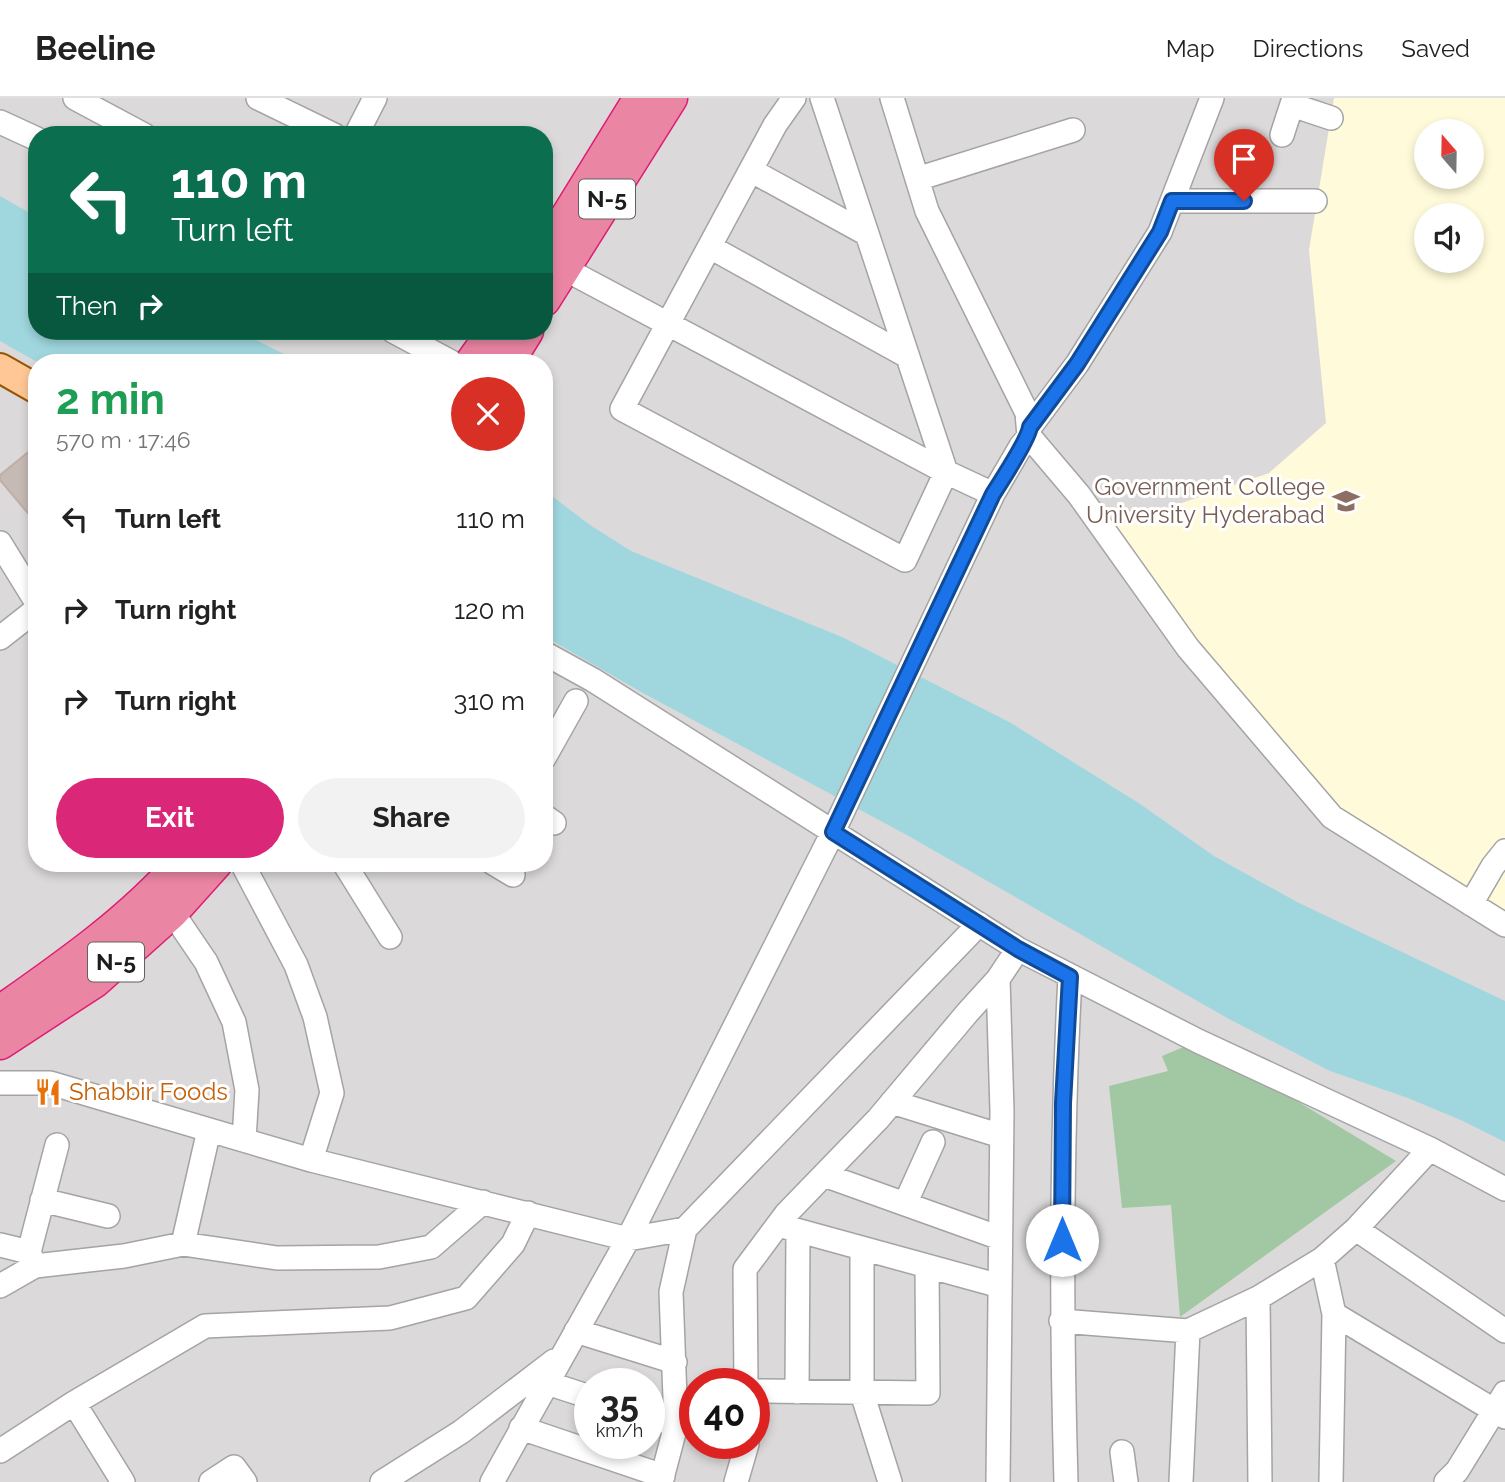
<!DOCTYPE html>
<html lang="en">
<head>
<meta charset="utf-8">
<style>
	:root { --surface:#fff; --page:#f2f2f2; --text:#222; --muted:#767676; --line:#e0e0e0; --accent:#db2777 }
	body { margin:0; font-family:Raleway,sans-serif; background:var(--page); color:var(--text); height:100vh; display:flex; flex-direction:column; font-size:26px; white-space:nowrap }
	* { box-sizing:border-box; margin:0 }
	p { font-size:23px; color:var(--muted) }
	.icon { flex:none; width:38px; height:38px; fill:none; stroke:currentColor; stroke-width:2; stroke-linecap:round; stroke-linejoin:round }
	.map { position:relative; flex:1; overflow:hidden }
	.details { position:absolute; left:28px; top:256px; width:525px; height:518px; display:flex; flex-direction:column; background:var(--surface); border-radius:28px; box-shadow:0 4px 10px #0003 }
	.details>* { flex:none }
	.top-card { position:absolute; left:28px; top:28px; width:525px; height:214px; border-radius:28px; box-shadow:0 4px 10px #0003; background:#0b6e4f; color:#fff; overflow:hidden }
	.needle { width:46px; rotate:340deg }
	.fabs { position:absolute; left:1414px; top:21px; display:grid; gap:14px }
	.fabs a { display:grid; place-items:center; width:70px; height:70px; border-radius:50%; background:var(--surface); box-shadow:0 4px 10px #0003; font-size:35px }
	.speed { position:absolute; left:574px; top:1270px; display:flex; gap:14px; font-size:35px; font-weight:700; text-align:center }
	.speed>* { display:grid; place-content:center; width:91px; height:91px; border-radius:50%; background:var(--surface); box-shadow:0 4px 10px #0003; line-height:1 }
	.speed small { font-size:18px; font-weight:400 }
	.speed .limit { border:10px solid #d22; background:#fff; color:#111 }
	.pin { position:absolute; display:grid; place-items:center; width:60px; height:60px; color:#fff; margin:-72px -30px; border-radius:50% 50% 50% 0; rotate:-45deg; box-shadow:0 0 7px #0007 }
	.pin .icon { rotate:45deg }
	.me { position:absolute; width:77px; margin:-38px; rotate:0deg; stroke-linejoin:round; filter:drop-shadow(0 0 5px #0008) }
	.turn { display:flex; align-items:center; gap:24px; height:147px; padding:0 28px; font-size:32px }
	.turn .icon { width:91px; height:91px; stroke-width:2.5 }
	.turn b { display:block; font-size:49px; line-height:60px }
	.then { display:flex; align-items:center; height:66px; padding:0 28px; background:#0003; gap:14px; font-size:26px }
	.round { display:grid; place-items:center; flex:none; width:74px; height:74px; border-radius:37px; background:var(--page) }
	.headline { display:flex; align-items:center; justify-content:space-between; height:119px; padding:0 28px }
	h1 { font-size:42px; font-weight:700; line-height:52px; color:#1e9e55 }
	.cta { display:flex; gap:14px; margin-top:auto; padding:14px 28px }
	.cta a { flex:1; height:80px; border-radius:42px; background:var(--accent); color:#fff; font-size:28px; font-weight:700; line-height:80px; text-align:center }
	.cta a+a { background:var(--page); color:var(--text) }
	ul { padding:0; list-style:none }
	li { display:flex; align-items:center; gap:21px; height:91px; padding:0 28px }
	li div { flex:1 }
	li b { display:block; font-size:26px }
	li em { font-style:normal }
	header { display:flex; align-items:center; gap:42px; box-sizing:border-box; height:98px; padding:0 35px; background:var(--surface); border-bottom:2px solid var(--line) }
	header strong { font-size:33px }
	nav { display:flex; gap:38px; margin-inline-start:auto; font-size:24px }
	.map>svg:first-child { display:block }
</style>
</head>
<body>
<header>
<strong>Beeline</strong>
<nav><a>Map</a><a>Directions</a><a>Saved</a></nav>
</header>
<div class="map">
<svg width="1505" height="1384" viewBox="0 0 1505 1384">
	<rect width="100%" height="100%" fill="#eee9e2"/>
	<path fill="#dbd9da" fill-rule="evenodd" d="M0,0h1505v1384h-1505zM1426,33h46v46h-46zM37,37h507v196h-507zM1426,117h46v46h-46zM37,264h507v501h-507zM590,1286h59v60h-59zM695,1286h59v60h-59z"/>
	<path fill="#fffbda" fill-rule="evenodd" d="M1334,0h171v826l-173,-107 -229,-287 166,-57 57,-50 -17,-173zM1426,33h46v46h-46zM1426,117h46v46h-46z"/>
	<path fill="#a2c8a3" d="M1198,943l198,120 -216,156 -9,-112 -49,3 -13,-122 59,-15 -6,-15z"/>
	<path fill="#a0d7df" d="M0,98l37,21v114h201l62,31h-263l-37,-21z
		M544,392l46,35 41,26 211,86 169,86 129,81 74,52 83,46 208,99v141l-42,-21 -55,-23 -78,-27 -101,-52 -324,-185 -262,-141 -99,-57z"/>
	<path fill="#c6bab5" stroke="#c1ada3" stroke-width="2" d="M37,347v79l-37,-44v-5z"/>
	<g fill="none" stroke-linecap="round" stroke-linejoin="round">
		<defs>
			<path id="minor" d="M75,0l69,37
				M258,0l76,37
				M794,0l-19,27 -153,284 283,151 41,-88 -124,-374
				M1292,7l39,13
				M0,24l37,17
				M356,37l19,-37
				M1282,37l12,-37
				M752,73l115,63
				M917,81l156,-49
				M1172,103h143
				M710,149l197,109
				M563,170l383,204 47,22
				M393,233l58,31
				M1030,329l47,-63 83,-132 52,-134
				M1029,338l50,59 109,153 144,169 173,108
				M0,445l37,60
				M0,540l37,-29
				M544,555l49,27 425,269 180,92 232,108 75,40
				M544,660l32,-57
				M544,718l10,7
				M242,765l54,102 19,52 17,76 -21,67
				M344,765l46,74
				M493,765l20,12
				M1471,806l22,-38 12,-15
				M172,814l34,50 28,60 13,68 -3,50
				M0,985h50l261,77 317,79 57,-10
				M892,1004l109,34
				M824,1077l176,63
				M42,1102l66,16
				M905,1106l28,-62
				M778,1127l222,61
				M1356,1131l149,102
				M183,1146l26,-114
				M0,1147l29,7
				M862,1151v144l28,89
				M1322,1161l12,55 -3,168
				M35,1168l-6,-14 28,-107
				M0,1188l35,-20 89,-10 59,-12 94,14 102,-1 52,-10 52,-45
				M1258,1200l2,184
				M1334,1216l171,103
				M1061,1223l127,10 70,-33 64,-39 34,-30 74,-80
				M576,1233l99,31
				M547,1285l43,14
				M746,1286l-1,-115 41,-55 92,-95 90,-107 30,-33 20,-30
				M754,1293l174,2 -1,-126
				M797,1294l1,-161
				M74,1305l49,79
				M649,1318l27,9
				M521,1330l142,48
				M0,1353l74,-48 131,-77 185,-8 76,-20 47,-54 15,-31
				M1122,1354l4,30
				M211,1384l23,-15 11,15
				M382,1384l79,-50 93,-71
				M492,1384l136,-243 91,-181 114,-226 160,-338 28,-48 8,-10 -2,-23 -100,-202 -35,-113
				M661,1384l15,-57 -5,-133 14,-63 294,-305
				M736,1384l11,-38
				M998,1384l4,-371 -4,-132
				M1066,1384c-5,-169 -5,-337 4,-505
				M1181,1384l7,-151
				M1446,1384l11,-11 48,-78"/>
			<path id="major" d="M0,270l37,21"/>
			<path id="highway" d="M544,156l96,-156
				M544,202l127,-202
				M472,264l22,-31
				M508,264l19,-31
				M0,914c64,-45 129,-90 181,-149
				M0,945l95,-62 77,-69 44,-49"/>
		</defs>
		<use href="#minor" stroke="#a4a4a4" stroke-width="26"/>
		<use href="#major" stroke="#955400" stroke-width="32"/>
		<use href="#highway" stroke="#df1c74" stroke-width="35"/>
		<use href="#minor" stroke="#fff" stroke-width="23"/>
		<use href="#major" stroke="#ffc796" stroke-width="28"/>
		<use href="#highway" stroke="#ea85a3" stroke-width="32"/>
	</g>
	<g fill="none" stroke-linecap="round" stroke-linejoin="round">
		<defs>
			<path id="route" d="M1062,1142l1,-137 7,-126 -52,-28 -185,-117 160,-338c9,-14 35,-54 37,-67l47,-63 83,-132 12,-31h72"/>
		</defs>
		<use href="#route" stroke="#114b97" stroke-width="18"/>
		<use href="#route" stroke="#1a73e8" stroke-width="12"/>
	</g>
	<defs>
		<symbol id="university-bare" viewBox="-9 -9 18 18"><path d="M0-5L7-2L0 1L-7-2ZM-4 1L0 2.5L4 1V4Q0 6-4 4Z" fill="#8d6e63" stroke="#fff" stroke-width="2.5" paint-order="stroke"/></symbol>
		<symbol id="restaurant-bare" viewBox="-9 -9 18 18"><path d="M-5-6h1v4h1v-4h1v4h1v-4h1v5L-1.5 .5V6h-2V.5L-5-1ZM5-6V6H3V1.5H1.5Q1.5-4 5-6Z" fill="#e8710a" stroke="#fff" stroke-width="2.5" paint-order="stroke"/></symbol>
	</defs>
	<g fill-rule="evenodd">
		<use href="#university-bare" x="1327" y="384" width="38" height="38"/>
		<use href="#restaurant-bare" x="29" y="975" width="38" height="38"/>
	</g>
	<g text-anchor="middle" stroke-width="6" stroke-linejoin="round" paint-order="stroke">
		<g fill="#fff" stroke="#616161" stroke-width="2">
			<rect x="579" y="81.5" width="56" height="39" rx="5"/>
			<rect x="88" y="844.5" width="56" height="39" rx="5"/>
		</g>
		<g font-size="23" font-weight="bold" fill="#1d1d1d">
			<text x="607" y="109">N-5</text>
			<text x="116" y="872">N-5</text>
		</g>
		<g font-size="24" fill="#785e54" stroke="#fff" text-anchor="end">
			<text x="1325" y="397">Government College<tspan x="1325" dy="28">University Hyderabad</tspan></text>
		</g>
		<g font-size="24" fill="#c56008" stroke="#fff" text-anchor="start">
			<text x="69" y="1002">Shabbir Foods</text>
		</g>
	</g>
</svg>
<div class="fabs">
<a><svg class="needle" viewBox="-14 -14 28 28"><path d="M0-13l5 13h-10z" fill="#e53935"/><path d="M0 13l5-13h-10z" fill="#767676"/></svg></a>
<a><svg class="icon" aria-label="sound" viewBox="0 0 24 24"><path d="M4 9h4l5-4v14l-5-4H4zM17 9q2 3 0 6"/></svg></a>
</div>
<div class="speed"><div>35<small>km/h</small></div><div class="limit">40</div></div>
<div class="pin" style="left:1244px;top:103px;background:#d93025"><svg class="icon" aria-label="arrive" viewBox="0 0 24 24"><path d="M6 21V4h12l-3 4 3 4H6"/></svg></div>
<svg class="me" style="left:1062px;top:1142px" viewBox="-20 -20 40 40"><circle r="19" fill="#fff"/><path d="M0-13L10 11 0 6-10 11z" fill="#1a73e8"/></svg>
<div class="top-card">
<div class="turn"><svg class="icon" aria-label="left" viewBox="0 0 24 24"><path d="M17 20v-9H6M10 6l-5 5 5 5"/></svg><div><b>110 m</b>Turn left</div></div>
<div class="then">Then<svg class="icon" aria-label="right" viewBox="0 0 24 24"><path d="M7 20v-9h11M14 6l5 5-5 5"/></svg></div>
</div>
<section class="details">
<div class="headline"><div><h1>2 min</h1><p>570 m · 17:46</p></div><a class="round" style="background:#d93025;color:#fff"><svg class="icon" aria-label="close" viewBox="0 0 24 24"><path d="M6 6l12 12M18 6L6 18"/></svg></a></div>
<ul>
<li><svg class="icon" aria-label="left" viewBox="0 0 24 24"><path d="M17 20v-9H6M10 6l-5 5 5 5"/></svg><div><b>Turn left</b></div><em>110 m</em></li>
<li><svg class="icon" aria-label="right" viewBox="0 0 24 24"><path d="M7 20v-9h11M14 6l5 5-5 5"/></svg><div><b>Turn right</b></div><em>120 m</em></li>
<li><svg class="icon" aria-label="right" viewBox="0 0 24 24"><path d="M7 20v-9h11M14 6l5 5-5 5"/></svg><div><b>Turn right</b></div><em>310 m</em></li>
</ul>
<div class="cta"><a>Exit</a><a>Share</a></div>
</section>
</div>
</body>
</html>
